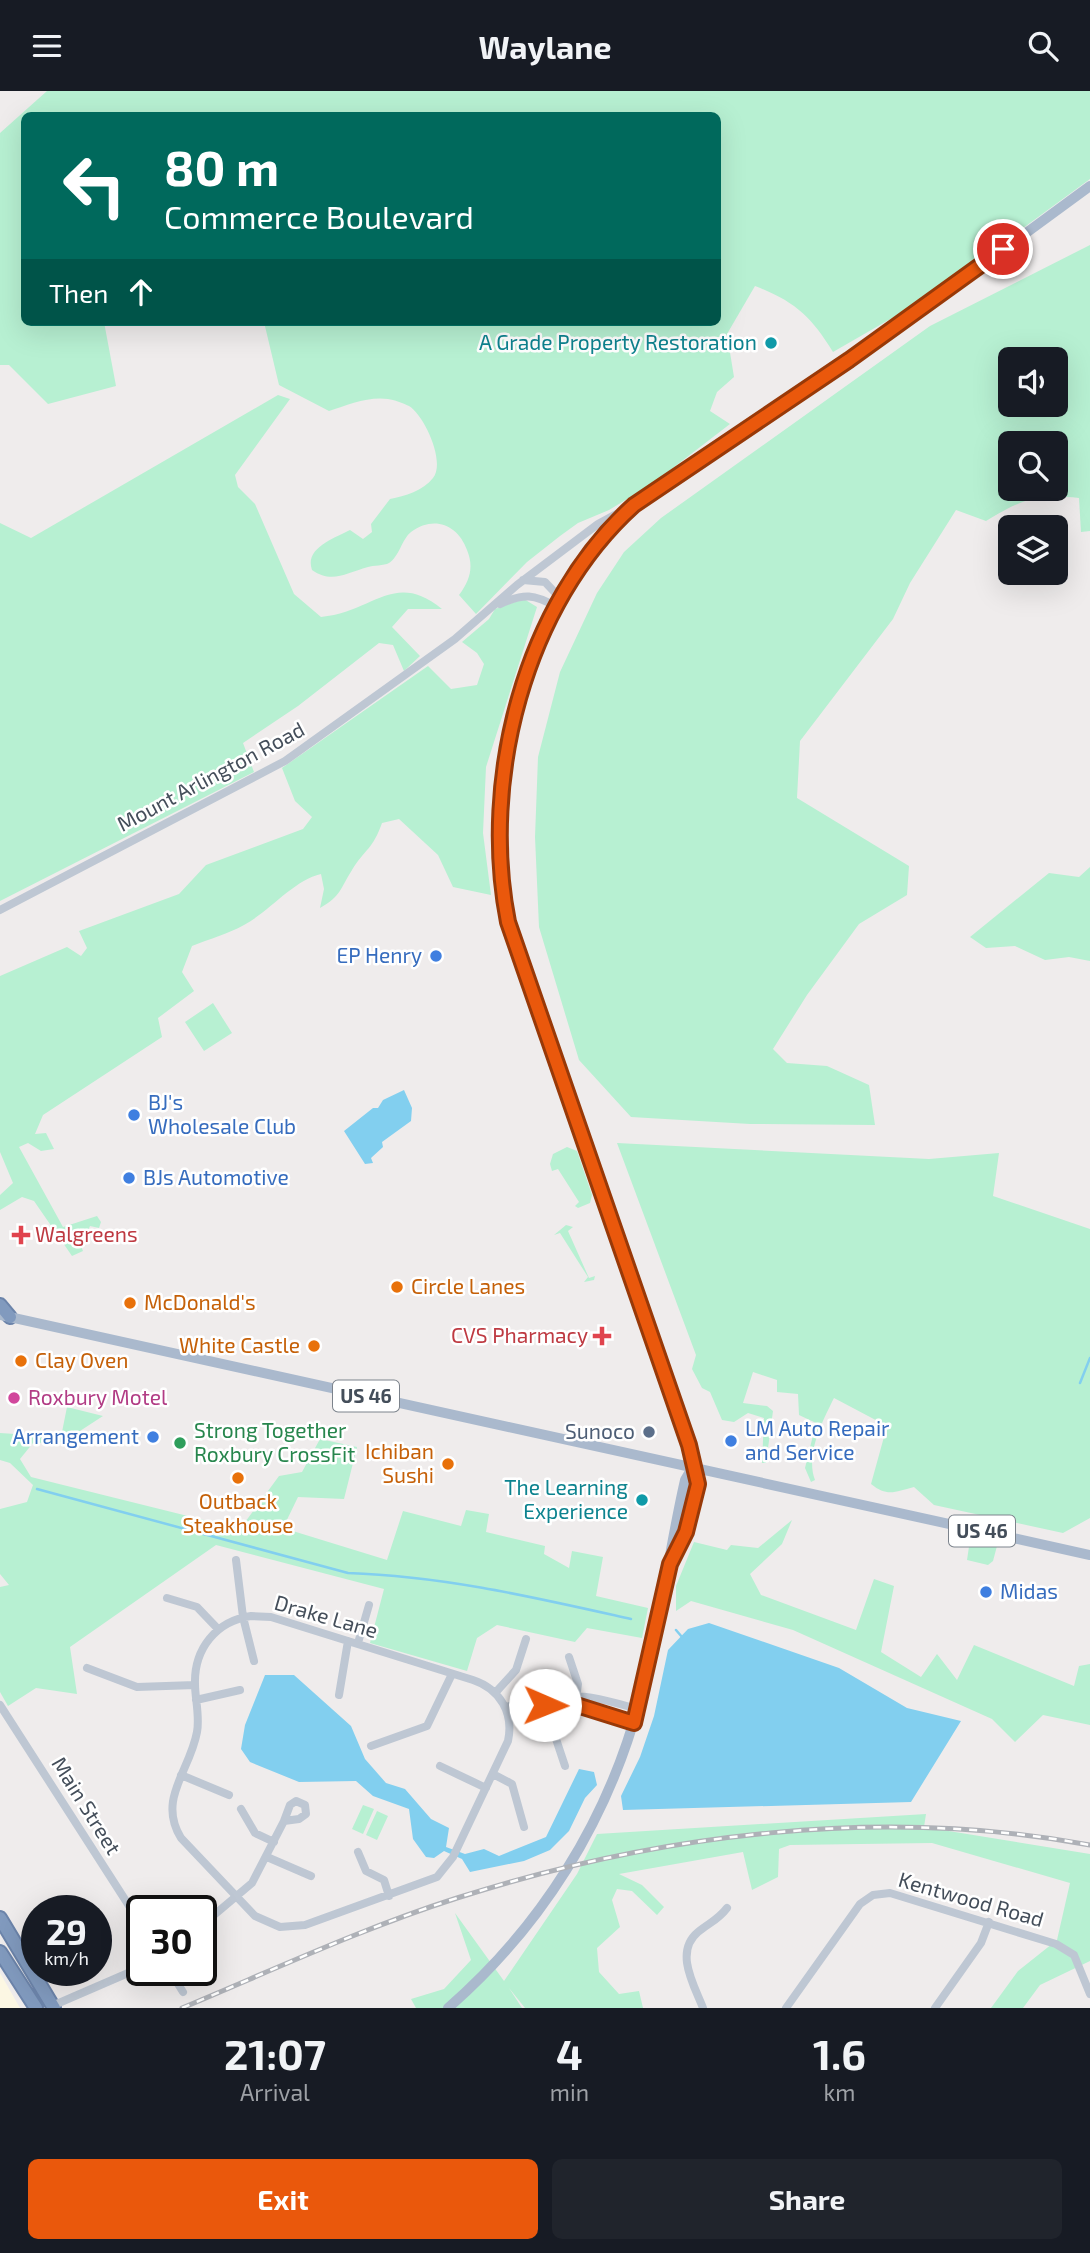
<!DOCTYPE html>
<html lang="en">
<head>
<meta charset="utf-8">
<style>
	:root { --surface:#171b24; --page:#20242c; --text:#f1f3f6; --muted:#9ea1a6; --accent:#ea580c }
	body { margin:0; font-family:"Exo 2",sans-serif; background:var(--page); color:var(--text); height:100vh; display:flex; flex-direction:column; font-size:26px; white-space:nowrap }
	* { box-sizing:border-box; margin:0 }
	p { font-size:23px; color:var(--muted) }
	.icon { flex:none; width:38px; height:38px; fill:none; stroke:currentColor; stroke-width:2; stroke-linecap:round; stroke-linejoin:round }
	.map { position:relative; height:1917px; overflow:hidden }
	.panel { display:flex; flex-direction:column; background:var(--surface); flex:1 }
	.panel>* { flex:none }
	.guide { position:absolute; left:21px; top:21px; width:700px; height:214px; border-radius:10px; box-shadow:0 7px 28px #0002; background:#00695c; color:#fff; overflow:hidden }
	.tools { position:absolute; left:998px; top:256px; display:grid; gap:14px }
	.tools a { display:grid; place-items:center; width:70px; height:70px; border-radius:10px; background:var(--surface); box-shadow:0 7px 28px #0002; font-size:35px }
	.speed { position:absolute; left:21px; top:1804px; display:flex; gap:14px; font-size:35px; font-weight:700; text-align:center }
	.speed>* { display:grid; place-content:center; width:91px; height:91px; border-radius:50%; background:var(--surface); box-shadow:0 7px 28px #0002; line-height:1 }
	.speed small { font-size:18px; font-weight:400 }
	.speed .limit { border:4px solid #111; border-radius:10px; background:#fff; color:#111 }
	.pin { position:absolute; display:grid; place-items:center; width:60px; height:60px; color:#fff; margin:-30px; border:4px solid #fff; border-radius:50%; box-shadow:0 2px 7px #0007 }
	.me { position:absolute; width:77px; margin:-38px; rotate:91deg; stroke-linejoin:round; filter:drop-shadow(0 0 5px #0008) }
	.turn { display:flex; align-items:center; gap:24px; height:147px; padding:0 28px; font-size:32px }
	.turn .icon { width:91px; height:91px; stroke-width:2.5 }
	.turn b { display:block; font-size:49px; line-height:60px }
	.then { display:flex; align-items:center; height:66px; padding:0 28px; background:#0003; gap:14px; font-size:26px }
	.eta { display:flex; justify-content:space-evenly; align-items:center; height:119px; text-align:center }
	.eta b { font-size:42px; font-weight:700; line-height:49px }
	.cta { display:flex; gap:14px; margin-top:auto; padding:14px 28px }
	.cta a { flex:1; height:80px; border-radius:10px; background:var(--accent); color:#fff; font-size:28px; font-weight:700; line-height:80px; text-align:center }
	.cta a+a { background:var(--page); color:var(--text) }
	header { display:flex; justify-content:space-between; align-items:center; height:91px; padding:0 28px; background:var(--surface); font-size:32px; font-weight:700 }
	.map>svg:first-child { display:block }
</style>
</head>
<body>
<header><svg class="icon" aria-label="menu" viewBox="0 0 24 24"><path d="M4 6h16M4 12h16M4 18h16"/></svg>Waylane<svg class="icon" aria-label="search" viewBox="0 0 24 24"><circle cx="10" cy="10" r="6"/><path d="M15 15l6 6"/></svg></header>
<div class="map">
<svg width="1090" height="1917" viewBox="0 0 1090 1917">
	<rect width="100%" height="100%" fill="#efecec"/>
	<path fill="#fcf7e3" d="M0,1882l20,35h-20z"/>
	<path fill="#b7f0d2" fill-rule="evenodd" d="M47,0h1043v88l-158,116 -99,57c-22,-36 -39,-51 -78,-66l-28,48 7,43 -17,15 -7,19 20,13 -78,60 -43,26 -31,13 -18,13 -33,26 -51,52 -17,-19c11,-15 15,-28 8,-45 -9,-25 -33,-35 -56,-18 -9,7 -12,25 -22,31 -5,3 -16,2 -21,4 -22,6 -36,17 -56,3 -8,-22 23,-32 38,-40l13,9 9,-7 -1,-8 19,-25c15,-3 33,-8 43,-21 13,-16 -9,-63 -24,-72 -6,-3 -15,-6 -21,-7 -19,-3 -41,6 -59,12l-50,-26 -15,-63h454v-207h-694v207h80l12,64 -68,18 -39,-39h-9v-232z
		M1090,154v286l-9,1 -2,-34c-43,-5 -58,2 -93,23l-30,-11 -46,73 -17,36 -93,122 -3,57 112,68 -2,29 -48,29 -52,71 -34,54 14,14 40,3 42,19 6,40 -125,-1 -119,-7 -52,-57 -40,-133 -4,-90 3,-80 22,-85 37,-79 27,-41 37,-34 269,-192zM1010,268h45v45h-45zM1010,352h45v45h-45z
		M278,304l12,4 -55,76 3,12 17,17 39,90 27,23c53,-5 73,-47 121,-8h-34l-16,18 28,29 -16,15 -11,-26 -14,-2 -81,63 -55,37 11,29 -254,129v-378l31,15z
		M524,508l13,8 -51,160 -3,66 8,62 -38,-8 -15,-32 -39,-36 -17,4c-9,26 -17,26 -30,47 -12,19 -11,26 -32,38l4,-19 -3,-15c-27,6 -51,37 -77,51 -16,9 -35,14 -52,21l-10,26 12,19 -36,27 4,19 -119,78 -8,19 11,-1 8,16 -13,2 -13,-8 -9,4 44,80 34,-11 4,6 -2,6 -9,-2 -3,7 -11,2 7,16 -11,5 -38,-55 -12,-4 -22,13v-15l13,-12 -13,-31v-176l67,-29 14,9 6,-8 -8,-17 100,-37 27,-29 97,-36 9,-12 -17,-16 -13,-33 146,-102 23,23 26,-4 7,-21 -7,-11 -15,-11 27,-23 6,-10z
		M1090,776v94l-21,-4 -24,3 -30,-14 -29,2 -16,-11 79,-64 30,4z
		M213,912l19,30 -28,18 -19,-29z
		M617,1052l312,16 70,-6 -6,43 97,33v289l-27,15 -129,-28 -20,-18c-19,5 -27,10 -43,-3l16,-58 -53,-28c-11,22 -29,57 -19,82l-4,2 -6,-14 11,-45 -17,-8 -1,-21 -21,-2v-12l-24,-8 -10,31 24,3 6,5 -7,52h-4l2,-45 -16,-5 -14,9 -12,-2 -12,-28 -8,-4 -10,-19 4,-14z
		M567,1056l10,4 15,44 -2,8 -12,5 -3,-2 4,-4 -21,-33 -6,2 -2,-7 3,-10z
		M566,1134l7,2 -5,4 21,47 6,-2 -1,4 -10,2 4,-5 -28,-44 -6,2z
		M67,1316l36,9 -40,26 -30,1 -13,16 11,18 209,52 39,-53 23,-4 18,-33 37,8 -13,52 -46,-2 -15,31 104,32 16,-49 58,15 5,-16 23,4 -3,18 59,14 -1,8 25,14 3,-17 31,6 -7,39 52,12 -6,30 -55,-10 -12,14 -78,-17 -20,13 -10,33 -97,-28 14,-54 -168,-44 -146,102 7,47 -41,-6 -28,18 -8,-14v-105l9,-2 -9,-11v-65l27,-7 6,-17 -23,-22 -10,-3v-27l61,4z
		M792,1429l-10,24 -32,30 11,21 95,35 18,-51 20,7 -13,66 40,25 16,-23 20,26 17,-35 100,41 5,-20 11,-2v61l-47,-10 -28,27 -23,-23 -199,-89 -102,-29 -15,10v-25l18,-44 33,8 4,-5 27,3z
		M970,1449l27,6 -4,15 -5,4 -21,-5z
		M363,1714l11,4 -11,25 -11,-5z
		M377,1720l11,5 -11,24 -11,-5z
		M926,1723l-2,13 166,27v107l-50,24 -17,23h-32l27,-37 39,-31 13,-57 -138,-40 -142,2 -11,4 -1,28 -26,13 -9,-38 -124,22 23,11 22,22 -7,8 -25,-24 -15,-2 -5,11 8,27 -23,21 2,24 20,22 20,-3 4,17h-118l-16,-20 13,20h-106l-5,-9 33,-10 27,-29 -16,-47 49,68 73,-107 20,-40z"/>
	<path fill="#82cfef" d="M404,999l8,18 -1,13 -29,21 1,5 -12,11 2,5 -8,1 -21,-33 29,-23h5l5,-8z
		M709,1532l130,45 68,40 54,13 -50,81 -288,8 -2,-14 19,-39 14,-41 14,-66 20,-21z
		M265,1584h29l57,51 14,33 21,24 19,6 26,30 18,9 -3,19 19,7 19,-5 15,7 47,-19 33,-68 15,3 3,13 -12,13 -16,33 -19,19 -26,11 -54,11 -8,-13 -18,-8 -10,7 -8,-1 -13,-18 -4,-30 -36,-13 -17,-15 -57,1 -49,-20 -9,-13 4,-24z"/>
	<g fill="none" stroke-linecap="round" stroke-linejoin="round">
		<path stroke="#82cfef" stroke-width="2.5" d="M1080,1292l10,-25
			M37,1398l311,84c96,3 189,25 283,46
			M676,1539l6,7"/>
		<defs>
			<path id="highway" d="M0,1214l10,12
				M0,1827l54,90
				M0,1861l36,56"/>
		</defs>
		<use href="#highway" stroke="#6c84aa" stroke-width="16"/>
		<path stroke="#bec7d3" stroke-width="8" d="M523,489l22,2 16,17
			M500,513c24,-11 34,-10 57,3
			M0,819l285,-149 170,-122 62,-54 81,-61 33,-18
			M236,1469l7,57 11,44
			M167,1507l30,9 21,22
			M251,1525l20,1 202,63c27,9 41,33 35,61l-55,116 -16,20 -132,48 -25,2 -25,-11 -74,-78c-24,-39 9,-67 16,-106 3,-16 -2,-33 -2,-48 -1,-35 21,-63 56,-68z
			M358,1552l11,-38
			M569,1566l9,27 -2,14
			M87,1577l50,19 58,-2
			M496,1601l20,-22 10,-31
			M339,1604l9,-54
			M196,1609l44,-10
			M544,1612l21,63
			M0,1614l142,221
			M506,1616c56,-16 75,-15 131,2
			M508,1625l52,-14 73,21
			M371,1655l56,-20 25,-52
			M440,1675l46,22
			M493,1683l19,10 12,43
			M181,1684l48,20
			M296,1710l9,4 1,9 -7,5 -15,2 6,-16z
			M241,1718l14,24 19,9
			M358,1761l8,19 18,9 5,16
			M267,1766l44,19
			M201,1835l51,-43 32,-62
			M170,1880l13,21
			M52,1915l90,-39
			M703,1917c-9,-23 -29,-56 -5,-76 11,-9 20,-12 29,-24
			M786,1917l74,-104 13,-9 17,-2 166,51 18,11 16,39
			M935,1917l46,-65 8,-21"/>
		<path stroke="#aab9cd" stroke-width="10" d="M0,1224l1090,240
			M670,1473l16,-32 12,-48 -9,-39 -175,-501c-37,-148 4,-334 119,-439l306,-208 151,-111
			M448,1917c93,-81 159,-186 191,-305 21,-74 29,-149 46,-223l7,-12"/>
		<use href="#highway" stroke="#819abe" stroke-width="12"/>
		<defs>
			<path id="rail" d="M182,1917c91,-38 181,-80 275,-110 200,-64 425,-92 633,-53"/>
		</defs>
		<use href="#rail" stroke="#aeb1b7" stroke-width="5"/>
		<use href="#rail" stroke="#fff" stroke-width="2.5" stroke-dasharray="8" stroke-linecap="butt"/>
	</g>
	<g fill="none" stroke-linecap="round" stroke-linejoin="round">
		<defs>
			<path id="route" d="M545,1614l22,-3 67,21 36,-159 16,-32 12,-48 -9,-39 -181,-523c-28,-142 16,-318 126,-417l215,-145 154,-111"/>
		</defs>
		<use href="#route" stroke="#983908" stroke-width="18"/>
		<use href="#route" stroke="#ea580c" stroke-width="12"/>
	</g>
	<g fill="#0f9aa8" stroke="#fff" stroke-width="2.5">
		<circle cx="771" cy="252" r="7"/>
		<circle cx="642" cy="1409" r="7"/>
	</g>
	<g fill="#3f7fe0" stroke="#fff" stroke-width="2.5">
		<circle cx="436" cy="865" r="7"/>
		<circle cx="134" cy="1024" r="7"/>
		<circle cx="129" cy="1087" r="7"/>
		<circle cx="153" cy="1346" r="7"/>
		<circle cx="731" cy="1350" r="7"/>
		<circle cx="986" cy="1501" r="7"/>
	</g>
	<g fill="#e0444e" stroke="#fff" stroke-width="2.5">
		<path d="M17.5 1133.5h7v7h7v7h-7v7h-7v-7h-7v-7h7z"/>
		<path d="M598.5 1234.5h7v7h7v7h-7v7h-7v-7h-7v-7h7z"/>
	</g>
	<g fill="#e8710a" stroke="#fff" stroke-width="2.5">
		<circle cx="397" cy="1196" r="7"/>
		<circle cx="130" cy="1212" r="7"/>
		<circle cx="314" cy="1255" r="7"/>
		<circle cx="21" cy="1270" r="7"/>
		<circle cx="448" cy="1373" r="7"/>
		<circle cx="238" cy="1387" r="7"/>
	</g>
	<circle fill="#d1479c" stroke="#fff" stroke-width="2.5" cx="14" cy="1307" r="7"/>
	<circle fill="#5c6f8a" stroke="#fff" stroke-width="2.5" cx="649" cy="1341" r="7"/>
	<circle fill="#2e9e5b" stroke="#fff" stroke-width="2.5" cx="180" cy="1352" r="7"/>
	<g text-anchor="middle" stroke-width="5" stroke-linejoin="round" paint-order="stroke">
		<g fill="#fff" stroke="#7c838c" stroke-width="2">
			<rect x="333" y="1289.5" width="66" height="31" rx="5"/>
			<rect x="949" y="1424.5" width="66" height="31" rx="5"/>
		</g>
		<g font-size="19" font-weight="bold" fill="#444e5a">
			<text x="366" y="1312">US 46</text>
			<text x="982" y="1447">US 46</text>
		</g>
		<g font-size="21" fill="#0d838f" stroke="#fff" text-anchor="end">
			<text x="757" y="259">A Grade Property Restoration</text>
			<text x="628" y="1404">The Learning<tspan x="628" dy="24">Experience</tspan></text>
		</g>
		<g font-size="21" fill="#444e5a" stroke="#fff">
			<text transform="translate(211 686) rotate(-28)" y="7">Mount Arlington Road</text>
			<text transform="translate(326 1526) rotate(16)" y="7">Drake Lane</text>
			<text transform="translate(86 1715) rotate(58)" y="7">Main Street</text>
			<text transform="translate(971 1809) rotate(16)" y="7">Kentwood Road</text>
		</g>
		<g font-size="21" fill="#366cbe" stroke="#fff" text-anchor="start">
			<text x="422" y="872" text-anchor="end">EP Henry</text>
			<text x="148" y="1019">BJ's<tspan x="148" dy="24">Wholesale Club</tspan></text>
			<text x="143" y="1094">BJs Automotive</text>
			<text x="745" y="1345">LM Auto Repair<tspan x="745" dy="24">and Service</tspan></text>
			<text x="139" y="1353" text-anchor="end">Arrangement</text>
			<text x="1000" y="1508">Midas</text>
		</g>
		<g font-size="21" fill="#be3a42" stroke="#fff" text-anchor="start">
			<text x="35" y="1151">Walgreens</text>
			<text x="588" y="1252" text-anchor="end">CVS Pharmacy</text>
		</g>
		<g font-size="21" fill="#c56008" stroke="#fff" text-anchor="start">
			<text x="411" y="1203">Circle Lanes</text>
			<text x="144" y="1219">McDonald's</text>
			<text x="300" y="1262" text-anchor="end">White Castle</text>
			<text x="35" y="1277">Clay Oven</text>
			<text x="434" y="1368" text-anchor="end">Ichiban<tspan x="434" dy="24">Sushi</tspan></text>
			<text x="238" y="1418" text-anchor="middle">Outback<tspan x="238" dy="24">Steakhouse</tspan></text>
		</g>
		<g font-size="21" fill="#b23c85" stroke="#fff" text-anchor="start">
			<text x="28" y="1314">Roxbury Motel</text>
		</g>
		<g font-size="21" fill="#27864d" stroke="#fff" text-anchor="start">
			<text x="194" y="1347">Strong Together<tspan x="194" dy="24">Roxbury CrossFit</tspan></text>
		</g>
		<g font-size="21" fill="#4e5e75" stroke="#fff" text-anchor="end">
			<text x="635" y="1348">Sunoco</text>
		</g>
	</g>
</svg>
<div class="tools">
<a><svg class="icon" aria-label="sound" viewBox="0 0 24 24"><path d="M4 9h4l5-4v14l-5-4H4zM17 9q2 3 0 6"/></svg></a>
<a><svg class="icon" aria-label="search" viewBox="0 0 24 24"><circle cx="10" cy="10" r="6"/><path d="M15 15l6 6"/></svg></a>
<a><svg class="icon" aria-label="layers" viewBox="0 0 24 24"><path d="M12 4l9 5-9 5-9-5zM3 14l9 5 9-5"/></svg></a>
</div>
<div class="speed"><div>29<small>km/h</small></div><div class="limit">30</div></div>
<div class="pin" style="left:1003px;top:158px;background:#d93025"><svg class="icon" aria-label="arrive" viewBox="0 0 24 24"><path d="M6 21V4h12l-3 4 3 4H6"/></svg></div>
<svg class="me" style="left:545px;top:1614px" viewBox="-20 -20 40 40"><circle r="19" fill="#fff"/><path d="M0-13L10 11 0 6-10 11z" fill="#ea580c"/></svg>
<div class="guide">
<div class="turn"><svg class="icon" aria-label="left" viewBox="0 0 24 24"><path d="M17 20v-9H6M10 6l-5 5 5 5"/></svg><div><b>80 m</b>Commerce Boulevard</div></div>
<div class="then">Then<svg class="icon" aria-label="ahead" viewBox="0 0 24 24"><path d="M12 20V5M6 11l6-6 6 6"/></svg></div>
</div>
</div>
<section class="panel">
<div class="eta">
<div><b>21:07</b><p>Arrival</p></div>
<div><b>4</b><p>min</p></div>
<div><b>1.6</b><p>km</p></div>
</div>
<div class="cta"><a>Exit</a><a>Share</a></div>
</section>
</body>
</html>
